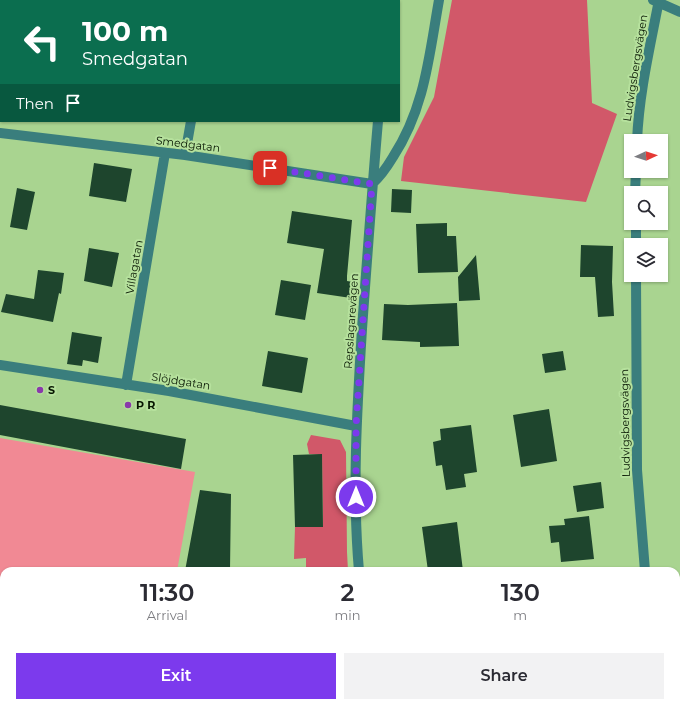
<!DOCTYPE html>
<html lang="en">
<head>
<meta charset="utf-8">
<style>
	:root { --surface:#fff; --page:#f2f2f3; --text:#2b2b33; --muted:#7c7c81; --accent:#7c3aed }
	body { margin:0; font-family:Montserrat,sans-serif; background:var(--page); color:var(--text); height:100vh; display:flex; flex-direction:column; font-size:15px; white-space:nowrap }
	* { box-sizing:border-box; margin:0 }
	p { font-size:13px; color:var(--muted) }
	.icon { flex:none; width:22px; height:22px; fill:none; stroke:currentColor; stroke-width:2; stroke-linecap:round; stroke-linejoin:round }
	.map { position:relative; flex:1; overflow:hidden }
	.drawer { position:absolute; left:0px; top:567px; width:680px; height:140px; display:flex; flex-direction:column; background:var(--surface); border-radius:12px 12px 0 0; box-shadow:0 1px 3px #0004 }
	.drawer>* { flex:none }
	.guide { position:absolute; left:0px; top:0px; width:400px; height:122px; box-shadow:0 1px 3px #0004; background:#0b6e4f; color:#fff; overflow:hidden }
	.needle { width:26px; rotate:87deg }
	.tools { position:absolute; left:624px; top:134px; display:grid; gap:8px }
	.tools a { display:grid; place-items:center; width:44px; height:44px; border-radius:0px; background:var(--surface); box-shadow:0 1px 3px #0004; font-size:20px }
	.pin { position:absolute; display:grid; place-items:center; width:34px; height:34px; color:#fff; margin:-17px; border-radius:8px; box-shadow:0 2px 6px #0006 }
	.me { position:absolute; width:44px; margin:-22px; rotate:0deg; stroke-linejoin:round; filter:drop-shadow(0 0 3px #0008) }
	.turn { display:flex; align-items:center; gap:14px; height:84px; padding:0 16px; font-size:18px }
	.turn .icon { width:52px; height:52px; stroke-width:2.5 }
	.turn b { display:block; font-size:28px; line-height:34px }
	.then { display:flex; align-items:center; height:38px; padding:0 16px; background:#0003; gap:8px; font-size:15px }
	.eta { display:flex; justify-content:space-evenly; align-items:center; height:68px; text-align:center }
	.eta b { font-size:24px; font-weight:600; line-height:28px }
	.action { display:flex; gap:8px; margin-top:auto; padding:8px 16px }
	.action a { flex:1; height:46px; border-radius:0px; background:var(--accent); color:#fff; font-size:16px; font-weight:600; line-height:46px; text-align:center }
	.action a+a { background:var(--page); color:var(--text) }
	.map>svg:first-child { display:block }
</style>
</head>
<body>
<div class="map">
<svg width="680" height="707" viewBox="0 0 680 707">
	<rect width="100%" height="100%" fill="#a9d490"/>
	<path fill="#f18994" d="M0,438l195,34 -18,99h-173v132h149l-1,4h-152z"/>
	<path fill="#d15869" d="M452,0h135l5,103 25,11 -31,88 -185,-21 3,-24 30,-60z
		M311,435l29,5 6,12 1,100 1,19h-42v-13l-12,1 1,-32 28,-1 -1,-71 -13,-1 -2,-10z
		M317,703h48v4h-48z"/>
	<path fill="#1e452d" d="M94,163l38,6 -6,33 -37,-6z
		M17,188l18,4 -8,38 -17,-3z
		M392,189l20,1 -1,23 -20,-1z
		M292,211l60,9 -5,56v5l6,1 -2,16 -34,-5 7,-44 -37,-6z
		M447,223v13h9l2,36 -40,1 -2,-49z
		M581,245l32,1 -1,36 2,34 -16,1 -3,-40h-15z
		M89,248l30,5 -7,34 -28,-6z
		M476,255l4,45 -21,1 -1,-24z
		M38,270l26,3 -3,21 -2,-1 -6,29 -52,-10 5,-18 28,5z
		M281,280l30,5 -6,35 -30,-5z
		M457,303l2,43 -39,1v-5l-38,-2 2,-36 24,1z
		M72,332l30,5 -4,26 -15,-3 -1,6 -15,-2z
		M268,351l40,7 -6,35 -40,-7z
		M563,351l3,19 -21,3 -3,-19z
		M0,405l186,34 -5,30 -181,-34z
		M549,409l8,52 -36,6 -8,-52z
		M471,425l6,47 -13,2 2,13 -20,3 -4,-25 -6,1 -3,-24 8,-2 -1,-11z
		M322,454l1,73h-28l-2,-72z
		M601,482l3,26 -27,4 -4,-26z
		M200,490l31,4 -1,77h-45z
		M589,516l5,43 -33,3 -2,-20 -8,1 -2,-17 16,-1 -1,-6z
		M457,522l6,49h-35l-6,-44z"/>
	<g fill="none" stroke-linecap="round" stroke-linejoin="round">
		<path stroke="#3a7e7d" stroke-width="10" d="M653,0l27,12
			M214,1v-1
			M388,1v-1
			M0,133l185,22 187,29
			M637,141c2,-48 13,-94 22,-141
			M185,155l6,-34
			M372,184c9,-8 15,-17 21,-27 32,-49 36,-101 46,-157
			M635,193l1,-22
			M636,223v22
			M636,275l1,195 8,101
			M0,365l169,26 187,35
			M126,385l39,-232
			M359,571c-7,-80 -2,-162 3,-242 5,-69 10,-139 16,-208
			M376,703l1,4
			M654,703l1,4"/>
	</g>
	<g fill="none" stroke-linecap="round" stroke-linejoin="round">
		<path stroke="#7c3aed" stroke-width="7" stroke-dasharray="0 12.6" d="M270,168l102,16 -16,242v71"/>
	</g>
	<g fill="#893aaa" stroke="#b6e19d" stroke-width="1.5">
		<circle cx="40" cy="390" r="4"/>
		<circle cx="128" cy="405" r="4"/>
	</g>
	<g text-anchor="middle" stroke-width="4" stroke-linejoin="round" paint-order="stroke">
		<g font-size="11" fill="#061500" stroke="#b6e19d">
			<text transform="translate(635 68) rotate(-81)" y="4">Ludvigsbergsvägen</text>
			<text transform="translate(188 144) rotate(7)" y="4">Smedgatan</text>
			<text transform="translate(134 267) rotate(-80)" y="4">Villagatan</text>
			<text transform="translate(351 321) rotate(-86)" y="4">Repslagarevägen</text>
			<text transform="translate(181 381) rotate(9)" y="4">Slöjdgatan</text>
			<text transform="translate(625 423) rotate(-91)" y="4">Ludvigsbergsvägen</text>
		</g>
		<g font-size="11" font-weight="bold" fill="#061500" stroke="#b6e19d" text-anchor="start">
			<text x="48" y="394">S</text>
			<text x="136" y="409">P R</text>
		</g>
	</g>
</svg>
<div class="tools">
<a><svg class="needle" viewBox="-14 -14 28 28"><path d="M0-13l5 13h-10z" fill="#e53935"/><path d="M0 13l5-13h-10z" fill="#7c7c81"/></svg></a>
<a><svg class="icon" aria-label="search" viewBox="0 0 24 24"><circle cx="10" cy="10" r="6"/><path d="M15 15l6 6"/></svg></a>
<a><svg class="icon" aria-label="layers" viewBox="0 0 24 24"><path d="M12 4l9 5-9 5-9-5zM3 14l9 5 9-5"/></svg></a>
</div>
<div class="pin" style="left:270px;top:168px;background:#d93025"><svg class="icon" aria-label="arrive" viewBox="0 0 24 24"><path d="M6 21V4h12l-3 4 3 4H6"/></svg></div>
<svg class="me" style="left:356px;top:497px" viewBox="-20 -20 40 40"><circle r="17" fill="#7c3aed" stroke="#fff" stroke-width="3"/><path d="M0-11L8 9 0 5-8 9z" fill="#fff"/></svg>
<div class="guide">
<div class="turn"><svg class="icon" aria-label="left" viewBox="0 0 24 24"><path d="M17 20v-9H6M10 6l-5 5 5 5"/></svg><div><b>100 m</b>Smedgatan</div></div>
<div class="then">Then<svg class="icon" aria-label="arrive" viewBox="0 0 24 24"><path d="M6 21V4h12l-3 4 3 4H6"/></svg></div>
</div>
<section class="drawer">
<div class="eta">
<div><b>11:30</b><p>Arrival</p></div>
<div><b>2</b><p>min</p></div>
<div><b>130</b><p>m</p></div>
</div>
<div class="action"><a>Exit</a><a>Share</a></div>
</section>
</div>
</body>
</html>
